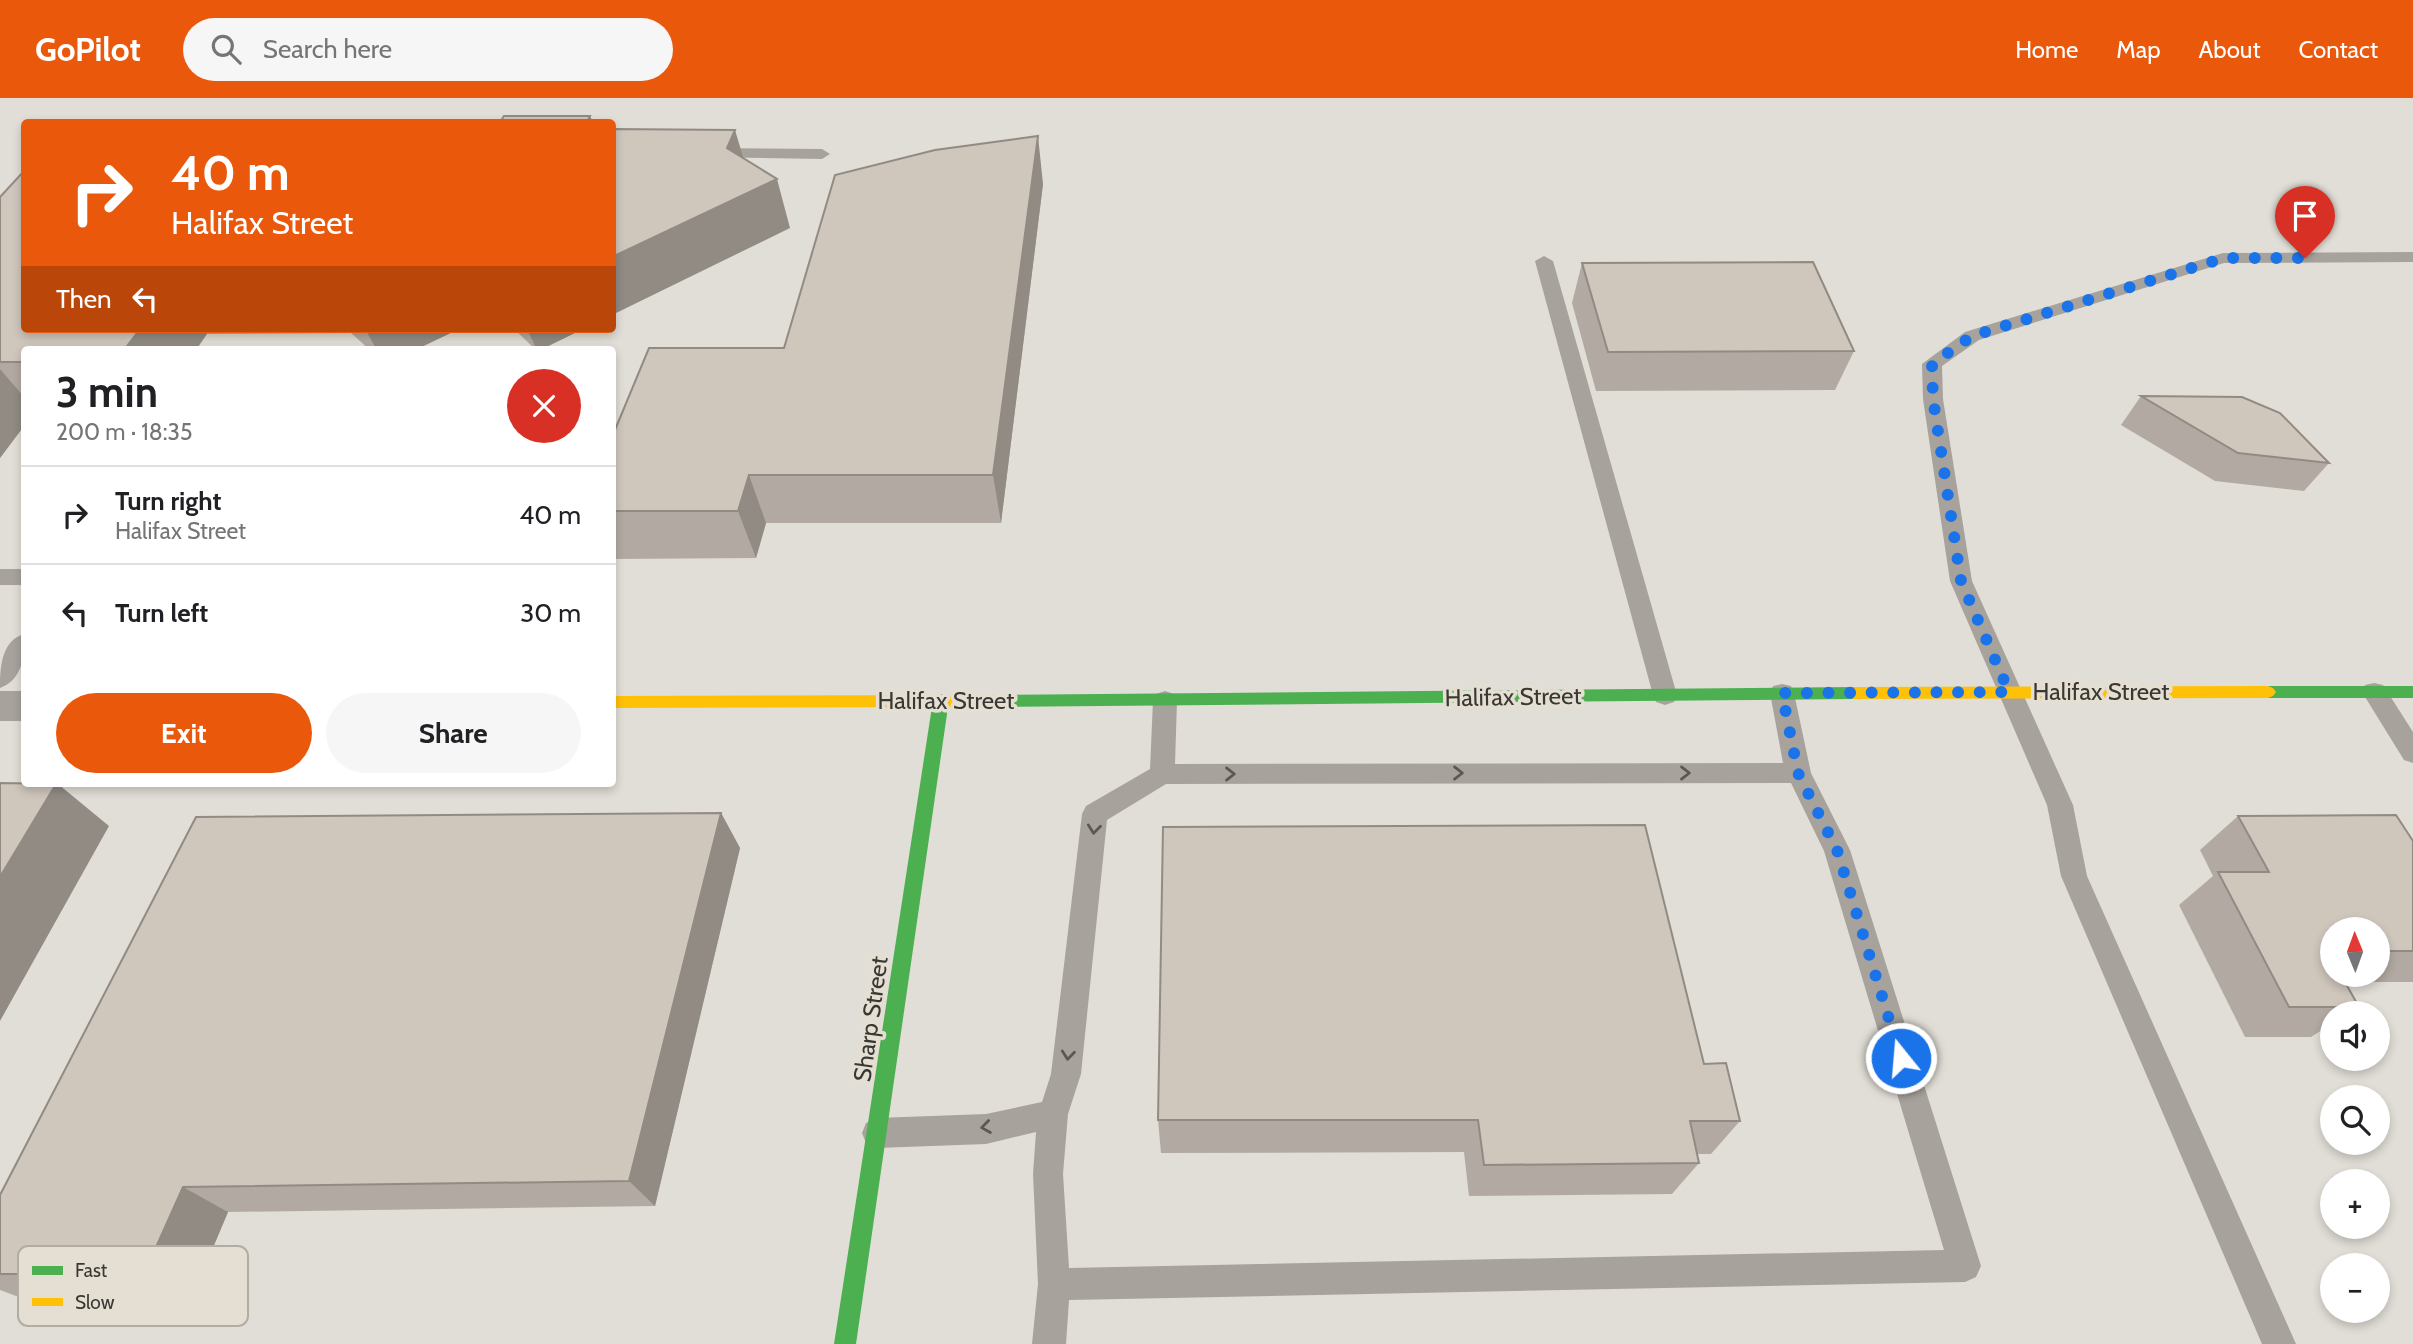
<!DOCTYPE html>
<html lang="en">
<head>
<meta charset="utf-8">
<style>
	:root { --surface:#fff; --page:#f6f6f6; --text:#202124; --muted:#757577; --line:#e0e0e0; --accent:#ea580c }
	body { margin:0; font-family:Cabin,sans-serif; background:var(--page); color:var(--text); height:100vh; display:flex; flex-direction:column; font-size:26px; white-space:nowrap }
	* { box-sizing:border-box; margin:0 }
	p { font-size:23px; color:var(--muted) }
	.icon { flex:none; width:38px; height:38px; fill:none; stroke:currentColor; stroke-width:2; stroke-linecap:round; stroke-linejoin:round }
	.map { position:relative; flex:1; overflow:hidden }
	.side { position:absolute; left:21px; top:248px; width:595px; height:441px; display:flex; flex-direction:column; background:var(--surface); border-radius:7px; box-shadow:0 4px 10px #0003 }
	.side>* { flex:none }
	.banner { position:absolute; left:21px; top:21px; width:595px; height:214px; border-radius:7px; box-shadow:0 4px 10px #0003; background:#ea580c; color:#fff; overflow:hidden }
	.needle { width:46px; rotate:359deg }
	.tools { position:absolute; left:2320px; top:819px; display:grid; gap:14px }
	.tools a { display:grid; place-items:center; width:70px; height:70px; border-radius:50%; background:var(--surface); box-shadow:0 4px 10px #0003; font-size:35px }
	.pin { position:absolute; display:grid; place-items:center; width:60px; height:60px; color:#fff; margin:-72px -30px; border-radius:50% 50% 50% 0; rotate:-45deg; box-shadow:0 0 7px #0007 }
	.pin .icon { rotate:45deg }
	.me { position:absolute; width:77px; margin:-38px; rotate:343deg; stroke-linejoin:round; filter:drop-shadow(0 0 5px #0008) }
	.turn { display:flex; align-items:center; gap:24px; height:147px; padding:0 35px; font-size:32px }
	.turn .icon { width:91px; height:91px; stroke-width:2.5 }
	.turn b { display:block; font-size:49px; line-height:60px }
	.then { display:flex; align-items:center; height:66px; padding:0 35px; background:#0003; gap:14px; font-size:26px }
	.round { display:grid; place-items:center; flex:none; width:74px; height:74px; border-radius:37px; background:var(--page) }
	.head { display:flex; align-items:center; justify-content:space-between; height:119px; padding:0 35px }
	h1 { font-size:42px; font-weight:700; line-height:52px }
	.cta { display:flex; gap:14px; margin-top:auto; padding:14px 35px }
	.cta a { flex:1; height:80px; border-radius:42px; background:var(--accent); color:#fff; font-size:28px; font-weight:700; line-height:80px; text-align:center }
	.cta a+a { background:var(--page); color:var(--text) }
	ul { padding:0; list-style:none }
	li { display:flex; align-items:center; gap:21px; height:98px; padding:0 35px; border-top:2px solid var(--line) }
	li div { flex:1 }
	li b { display:block; font-size:26px }
	li em { font-style:normal }
	header { display:flex; align-items:center; gap:42px; box-sizing:border-box; height:98px; padding:0 35px; background:var(--accent); color:#fff }
	header strong { font-size:33px }
	nav { display:flex; gap:38px; margin-inline-start:auto; font-size:24px }
	.search { width:490px; height:63px; background:var(--page); display:flex; align-items:center; gap:18px; box-sizing:border-box; padding:0 24px; border-radius:38px; color:var(--muted); font-size:26px }
	.map>svg:first-child { display:block }
</style>
</head>
<body>
<header>
<strong>GoPilot</strong>
<div class="search"><svg class="icon" aria-label="search" viewBox="0 0 24 24"><circle cx="10" cy="10" r="6"/><path d="M15 15l6 6"/></svg>Search here</div>
<nav><a>Home</a><a>Map</a><a>About</a><a>Contact</a></nav>
</header>
<div class="map">
<svg width="2413" height="1246" viewBox="0 0 2413 1246">
	<rect width="100%" height="100%" fill="#e1ded7"/>
	<g fill="none" stroke-linecap="round" stroke-linejoin="round">
		<path fill="#a7a29c" fill-rule="evenodd" d="M708,50l114,1 8,5 -8,5 -120,-2 -2,-4z
			M2413,154v10l-189,1 -245,77 -37,26 1,33 29,182 101,224 14,71 209,468h-34l-201,-468 -14,-71 -97,-224 -27,-182 -1,-35 43,-32 258,-79z
			M1544,158l9,5 124,434 -3,7 -9,3 -9,-3 -3,-7 -118,-434z
			M0,471h24v16h-24z
			M24,536c2,20 -2,47 -24,54 0,-20 1,-47 24,-54z
			M2374,585l9,2 30,47v31l-9,-3 -42,-68 3,-7z
			M1782,586l9,2 3,7 17,80 39,77 131,416 -5,11 -11,5 -896,18 -3,44h-34l6,-60 -5,-110 3,-42 -50,12 -109,4 -11,-5 -4,-10 4,-10 11,-5 109,-4 56,-12 9,-28 31,-260 4,-8 64,-37 3,-68 3,-7 9,-3 9,3 3,7 -2,63 608,-1 -13,-70 3,-7zM1791,685l33,68 120,399 -875,18 -6,-94 5,-60 13,-40 26,-254 59,-36z"/>
		<path fill="#a7a29c" fill-rule="evenodd" d="M0,593h24v30h-24z"/>
		<path fill="#4caf50" fill-rule="evenodd" d="M2268,588h145v12h-145l-5,-2 -3,-4 3,-4z
			M1854,589l5,2 3,4 -3,4 -5,2 -852,8 -6,-2 -2,-4 2,-4 6,-2z
			M941,596l6,2 2,4 -93,644h-22l99,-644 2,-4z"/>
		<path fill="#ffc107" fill-rule="evenodd" d="M2268,588l5,2 3,4 -3,4 -5,2 -414,1 -5,-2 -3,-4 3,-4 5,-2z
			M1002,597l6,2 2,4 -2,4 -6,2 -390,1v-12z"/>
	</g>
	<path fill="#b2aaa2" fill-rule="evenodd" d="M1043,86l-42,339h-235l-10,35 -144,1v-122l172,-89z
		M0,99l24,132h435l-44,21h-45l-19,-17 -144,1 -183,16v76l-24,32z
		M1582,165l272,88 -19,39 -239,1 -24,-88z
		M514,231h69l-43,21h-4z
		M2141,298l188,67 -25,28 -89,-10 -94,-56z
		M721,715l19,35 -85,358 -427,6 -35,83 -177,1 -16,-6v-95z
		M2238,718l175,25v141h-68l14,25 -11,6h-15v10l-22,14h-66l-66,-132 34,-29 -13,-26zM2333,831h45v46h-45z
		M1704,966l36,57 -29,33h-14l2,9 -27,31 -203,2 -5,-44 -303,1 -3,-33z"/>
	<path fill="#918b84" d="M590,18l3,6h-6z
		M735,32l14,47 28,2 13,49 -178,87v-58l115,-109z
		M1038,38l5,48 -42,339 -8,-48z
		M140,231h64l3,5 -11,16h-72z
		M365,231h94l-44,21h-38z
		M527,231h56l-43,21h-3z
		M0,271l24,28v29l-24,32z
		M749,377l17,48 -10,35 -18,-47z
		M56,686h2l51,42 -109,195v-144z
		M721,715l19,35 -85,358 -26,-25z
		M183,1089l45,25 -35,83 -49,-21z"/>
	<path fill="#cfc6bc" stroke="#918b84" stroke-width="2" d="M504,18h86l-3,6h-87z
		M612,31l123,1 -8,18 50,31 -165,78z
		M1038,38l-45,339h-244l-11,36h-126v-74l37,-89h135l51,-173 100,-25z
		M24,73v158h116l-16,21h-100v12h-24v-165z
		M1813,164l41,89 -246,1 -26,-89z
		M2141,298l101,1 38,16 49,50 -91,-10z
		M0,685l56,1 -56,93z
		M721,715l-92,368 -446,6 -39,87h-144v-79l196,-378z
		M2396,717l17,26v110h-35v-22h-45v22h-5l5,9v15h8l18,32h-70l-71,-135h51l-31,-56z
		M1645,727l59,239 22,-1 14,58h-50l9,42 -215,2 -6,-45h-320l5,-293z"/>
	<defs><path id="oneway-chevron" d="M-2-3.5L2.5 0L-2 3.5" fill="none" stroke-width="1.6" stroke-linecap="round" stroke-linejoin="round" transform="scale(1.75)"/></defs>
	<g stroke="#5b5852">
		<use href="#oneway-chevron" transform="translate(1458 675)"/>
		<use href="#oneway-chevron" transform="translate(1685 675)"/>
		<use href="#oneway-chevron" transform="translate(1230 676)"/>
		<use href="#oneway-chevron" transform="translate(1094 731) rotate(96)"/>
		<use href="#oneway-chevron" transform="translate(1068 957) rotate(96)"/>
		<use href="#oneway-chevron" transform="translate(986 1029) rotate(172)"/>
	</g>
	<g fill="none" stroke-linecap="round" stroke-linejoin="round">
		<path stroke="#1a73e8" stroke-width="12" stroke-dasharray="0 21.6" d="M1901,960l-64,-208 -39,-77 -16,-80 227,-1 -48,-111 -28,-182 -1,-35 40,-28 252,-78h81"/>
	</g>
	<g text-anchor="middle" stroke-width="7" stroke-linejoin="round" paint-order="stroke">
		<g font-size="24" fill="#3a3833" stroke="#e5dfd3">
			<text x="2101" y="602">Halifax Street</text>
			<text transform="translate(1513 599) rotate(-1)" y="8">Halifax Street</text>
			<text x="946" y="611">Halifax Street</text>
			<text transform="translate(871 921) rotate(-82)" y="8">Sharp Street</text>
		</g>
	</g>
	<rect x="18" y="1148" width="230" height="80" rx="10" fill="#e5dfd3" stroke="#b2ada3" stroke-width="2"/>
	<rect x="32" y="1168" width="31" height="9" fill="#4caf50"/>
	<rect x="32" y="1200" width="31" height="8" fill="#ffc107"/>
	<g font-size="19" fill="#3a3833">
		<text x="75" y="1179">Fast</text>
		<text x="75" y="1211">Slow</text>
	</g>
</svg>
<div class="tools">
<a><svg class="needle" viewBox="-14 -14 28 28"><path d="M0-13l5 13h-10z" fill="#e53935"/><path d="M0 13l5-13h-10z" fill="#757577"/></svg></a>
<a><svg class="icon" aria-label="sound" viewBox="0 0 24 24"><path d="M4 9h4l5-4v14l-5-4H4zM17 9q2 3 0 6"/></svg></a>
<a><svg class="icon" aria-label="search" viewBox="0 0 24 24"><circle cx="10" cy="10" r="6"/><path d="M15 15l6 6"/></svg></a>
<a>+</a>
<a>−</a>
</div>
<div class="pin" style="left:2305px;top:160px;background:#d93025"><svg class="icon" aria-label="arrive" viewBox="0 0 24 24"><path d="M6 21V4h12l-3 4 3 4H6"/></svg></div>
<svg class="me" style="left:1901px;top:960px" viewBox="-20 -20 40 40"><circle r="17" fill="#1a73e8" stroke="#fff" stroke-width="3"/><path d="M0-11L8 9 0 5-8 9z" fill="#fff"/></svg>
<div class="banner">
<div class="turn"><svg class="icon" aria-label="right" viewBox="0 0 24 24"><path d="M7 20v-9h11M14 6l5 5-5 5"/></svg><div><b>40 m</b>Halifax Street</div></div>
<div class="then">Then<svg class="icon" aria-label="left" viewBox="0 0 24 24"><path d="M17 20v-9H6M10 6l-5 5 5 5"/></svg></div>
</div>
<section class="side">
<div class="head"><div><h1>3 min</h1><p>200 m · 18:35</p></div><a class="round" style="background:#d93025;color:#fff"><svg class="icon" aria-label="close" viewBox="0 0 24 24"><path d="M6 6l12 12M18 6L6 18"/></svg></a></div>
<ul>
<li><svg class="icon" aria-label="right" viewBox="0 0 24 24"><path d="M7 20v-9h11M14 6l5 5-5 5"/></svg><div><b>Turn right</b><p>Halifax Street</p></div><em>40 m</em></li>
<li><svg class="icon" aria-label="left" viewBox="0 0 24 24"><path d="M17 20v-9H6M10 6l-5 5 5 5"/></svg><div><b>Turn left</b></div><em>30 m</em></li>
</ul>
<div class="cta"><a>Exit</a><a>Share</a></div>
</section>
</div>
</body>
</html>
